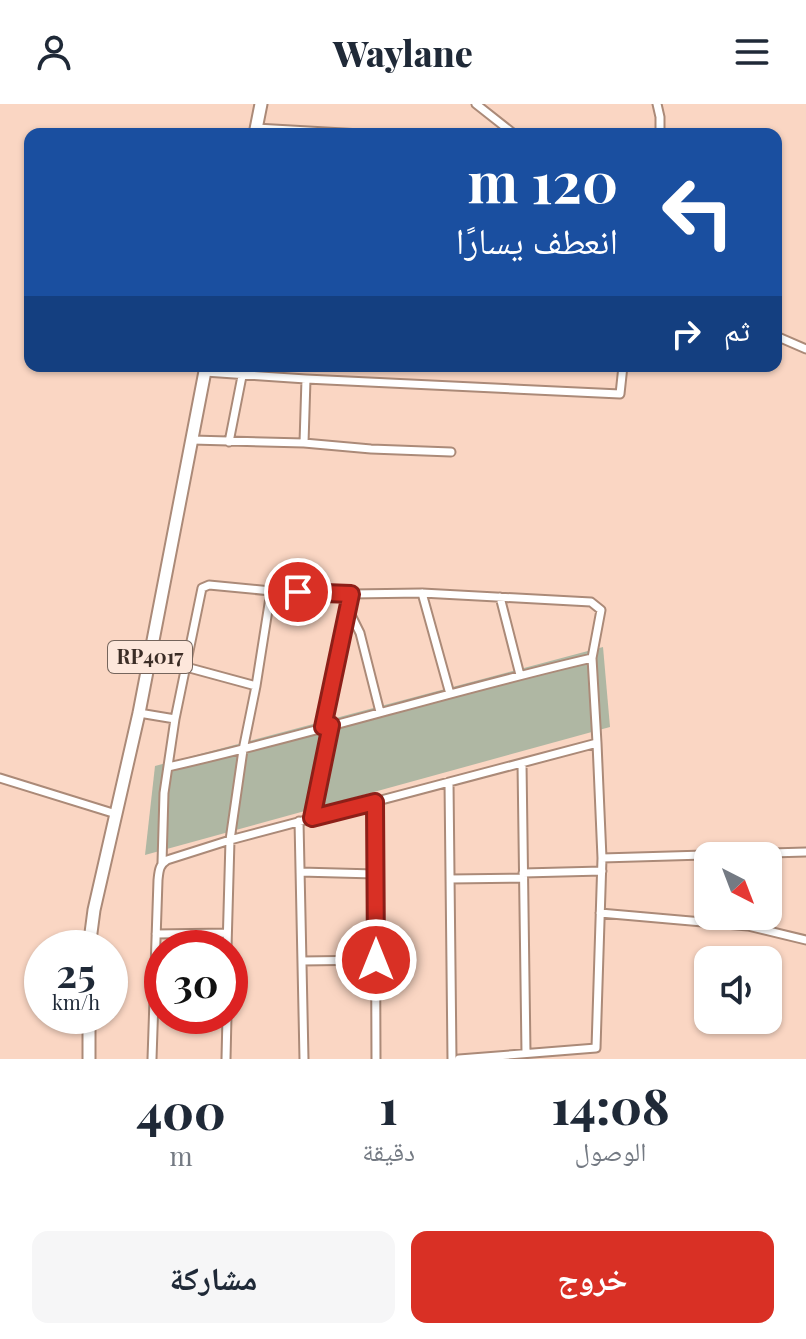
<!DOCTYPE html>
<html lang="ar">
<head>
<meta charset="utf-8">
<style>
	:root { --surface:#fff; --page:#f6f6f7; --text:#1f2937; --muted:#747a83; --accent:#d93025 }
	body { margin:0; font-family:"Playfair Display","Noto Naskh Arabic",serif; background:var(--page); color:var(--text); direction:rtl; height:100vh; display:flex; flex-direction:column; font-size:30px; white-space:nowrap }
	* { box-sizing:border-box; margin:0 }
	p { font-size:26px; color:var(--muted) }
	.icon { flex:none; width:44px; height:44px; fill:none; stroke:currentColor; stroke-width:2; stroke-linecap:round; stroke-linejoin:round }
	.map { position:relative; height:955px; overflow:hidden; direction:ltr }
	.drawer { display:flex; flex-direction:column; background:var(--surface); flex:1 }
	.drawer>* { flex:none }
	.banner { position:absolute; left:24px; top:24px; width:758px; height:244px; border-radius:16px; box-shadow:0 2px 6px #0004; direction:rtl; background:#1a4fa0; color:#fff; overflow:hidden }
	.needle { width:52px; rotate:138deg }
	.controls { position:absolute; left:694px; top:738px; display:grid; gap:16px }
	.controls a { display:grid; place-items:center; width:88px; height:88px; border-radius:16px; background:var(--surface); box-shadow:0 2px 6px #0004; font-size:40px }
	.speed { position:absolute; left:24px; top:826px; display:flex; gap:16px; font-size:40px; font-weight:700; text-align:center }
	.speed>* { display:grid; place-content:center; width:104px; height:104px; border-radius:50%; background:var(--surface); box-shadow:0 2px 6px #0004; line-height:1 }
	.speed small { font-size:20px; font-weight:400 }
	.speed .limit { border:12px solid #d22; background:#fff; color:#111 }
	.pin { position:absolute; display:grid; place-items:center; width:68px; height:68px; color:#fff; margin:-34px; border:4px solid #fff; border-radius:50%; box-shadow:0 2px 8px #0007 }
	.me { position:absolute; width:88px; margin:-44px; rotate:0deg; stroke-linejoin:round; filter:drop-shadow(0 0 6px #0008) }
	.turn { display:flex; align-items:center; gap:28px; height:168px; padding:0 32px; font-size:36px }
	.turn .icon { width:104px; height:104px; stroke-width:2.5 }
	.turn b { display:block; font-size:56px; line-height:68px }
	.then { display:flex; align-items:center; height:76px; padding:0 32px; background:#0003; gap:16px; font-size:30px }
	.eta { display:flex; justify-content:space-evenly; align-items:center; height:136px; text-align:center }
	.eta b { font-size:48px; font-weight:800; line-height:56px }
	.cta { display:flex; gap:16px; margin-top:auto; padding:16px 32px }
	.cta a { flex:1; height:92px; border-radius:16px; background:var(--accent); color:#fff; font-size:32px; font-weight:800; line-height:92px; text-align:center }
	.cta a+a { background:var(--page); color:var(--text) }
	header { display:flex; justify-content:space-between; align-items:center; height:104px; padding:0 32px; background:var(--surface); font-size:36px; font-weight:800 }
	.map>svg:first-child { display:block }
</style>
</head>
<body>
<header><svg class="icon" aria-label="menu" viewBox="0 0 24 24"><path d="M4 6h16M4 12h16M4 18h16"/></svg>Waylane<svg class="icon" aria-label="person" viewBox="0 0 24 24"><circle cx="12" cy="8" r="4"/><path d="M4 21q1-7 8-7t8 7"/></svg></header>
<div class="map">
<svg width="806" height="955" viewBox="0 0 806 955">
	<rect width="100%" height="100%" fill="#fad6c3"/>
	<path fill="#afb7a3" d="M603,543l7,80 -465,128 10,-89z"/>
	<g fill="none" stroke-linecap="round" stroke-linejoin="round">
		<defs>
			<path id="minor" d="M476,0l38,30
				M657,0l3,13v17
				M256,24l105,6
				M776,232l30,13
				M205,268l101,7 314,15 3,-28
				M192,336l112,3 67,6 80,3
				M229,338l15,-76
				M304,339l2,-64
				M271,487l80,3 71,-1 169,9 10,8 -9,48
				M422,489l28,101
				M500,493l20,78
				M348,505l12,24 20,79
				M186,563l70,19
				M139,609l36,6
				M323,623l28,-133
				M522,659l4,290
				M168,663c142,-32 282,-76 424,-109l5,85
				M0,674l116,36
				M449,678l3,277
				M375,698l1,257
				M312,714l19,-93
				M299,717l5,238
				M602,754l204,-6
				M162,759l2,-70 11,-74 27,-131 7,-3 62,6 -15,95 -13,64 -13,90 -3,108
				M300,768l75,2
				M523,769l79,-2
				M450,775l73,-1
				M600,809l148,13 58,14
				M156,830l71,-1
				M302,857l74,-1
				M152,955l6,-179c1,-9 1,-15 9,-20l63,-20 367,-97 5,115 -6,190 -137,11
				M226,955l1,-43"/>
			<path id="primary" d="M255,30l6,-30
				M89,844l5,-38 45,-197 67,-347
				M89,955v-43"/>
		</defs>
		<use href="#minor" stroke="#ab8a78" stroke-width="11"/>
		<use href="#primary" stroke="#ab8a78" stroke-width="15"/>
		<use href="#minor" stroke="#fff" stroke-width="7"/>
		<use href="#primary" stroke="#fff" stroke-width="11"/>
	</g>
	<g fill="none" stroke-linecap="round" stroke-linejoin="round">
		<defs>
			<path id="route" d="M298,488l53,2 -28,133 8,-2 -19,93 63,-16 1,158"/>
		</defs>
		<use href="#route" stroke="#8d1f18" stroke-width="20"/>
		<use href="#route" stroke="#d93025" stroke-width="14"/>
	</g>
	<g text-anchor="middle" stroke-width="6" stroke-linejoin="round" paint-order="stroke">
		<rect fill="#fde7db" stroke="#75655c" stroke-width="2" x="108" y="537" width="84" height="32" rx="6"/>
		<g font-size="20" font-weight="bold" fill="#3b2d26">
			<text x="150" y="560">RP4017</text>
		</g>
	</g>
</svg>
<div class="controls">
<a><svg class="needle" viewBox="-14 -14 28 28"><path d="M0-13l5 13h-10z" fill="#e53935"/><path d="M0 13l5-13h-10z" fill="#747a83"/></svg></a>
<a><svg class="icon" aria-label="sound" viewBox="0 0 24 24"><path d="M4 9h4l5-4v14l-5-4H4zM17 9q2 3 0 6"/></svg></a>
</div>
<div class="speed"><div>25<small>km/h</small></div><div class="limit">30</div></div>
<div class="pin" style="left:298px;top:488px;background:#d93025"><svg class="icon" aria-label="arrive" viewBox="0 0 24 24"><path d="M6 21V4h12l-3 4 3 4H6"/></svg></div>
<svg class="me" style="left:376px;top:856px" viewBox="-20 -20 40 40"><circle r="17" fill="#d93025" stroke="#fff" stroke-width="3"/><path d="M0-11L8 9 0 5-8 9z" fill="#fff"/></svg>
<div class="banner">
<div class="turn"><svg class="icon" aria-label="left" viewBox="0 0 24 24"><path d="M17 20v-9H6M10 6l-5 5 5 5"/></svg><div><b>120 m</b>انعطف يسارًا</div></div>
<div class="then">ثم<svg class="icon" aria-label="right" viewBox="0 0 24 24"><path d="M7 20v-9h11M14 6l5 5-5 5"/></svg></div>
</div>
</div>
<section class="drawer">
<div class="eta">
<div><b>14:08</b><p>الوصول</p></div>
<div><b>1</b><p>دقيقة</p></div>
<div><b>400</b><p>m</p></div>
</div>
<div class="cta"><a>خروج</a><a>مشاركة</a></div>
</section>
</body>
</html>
